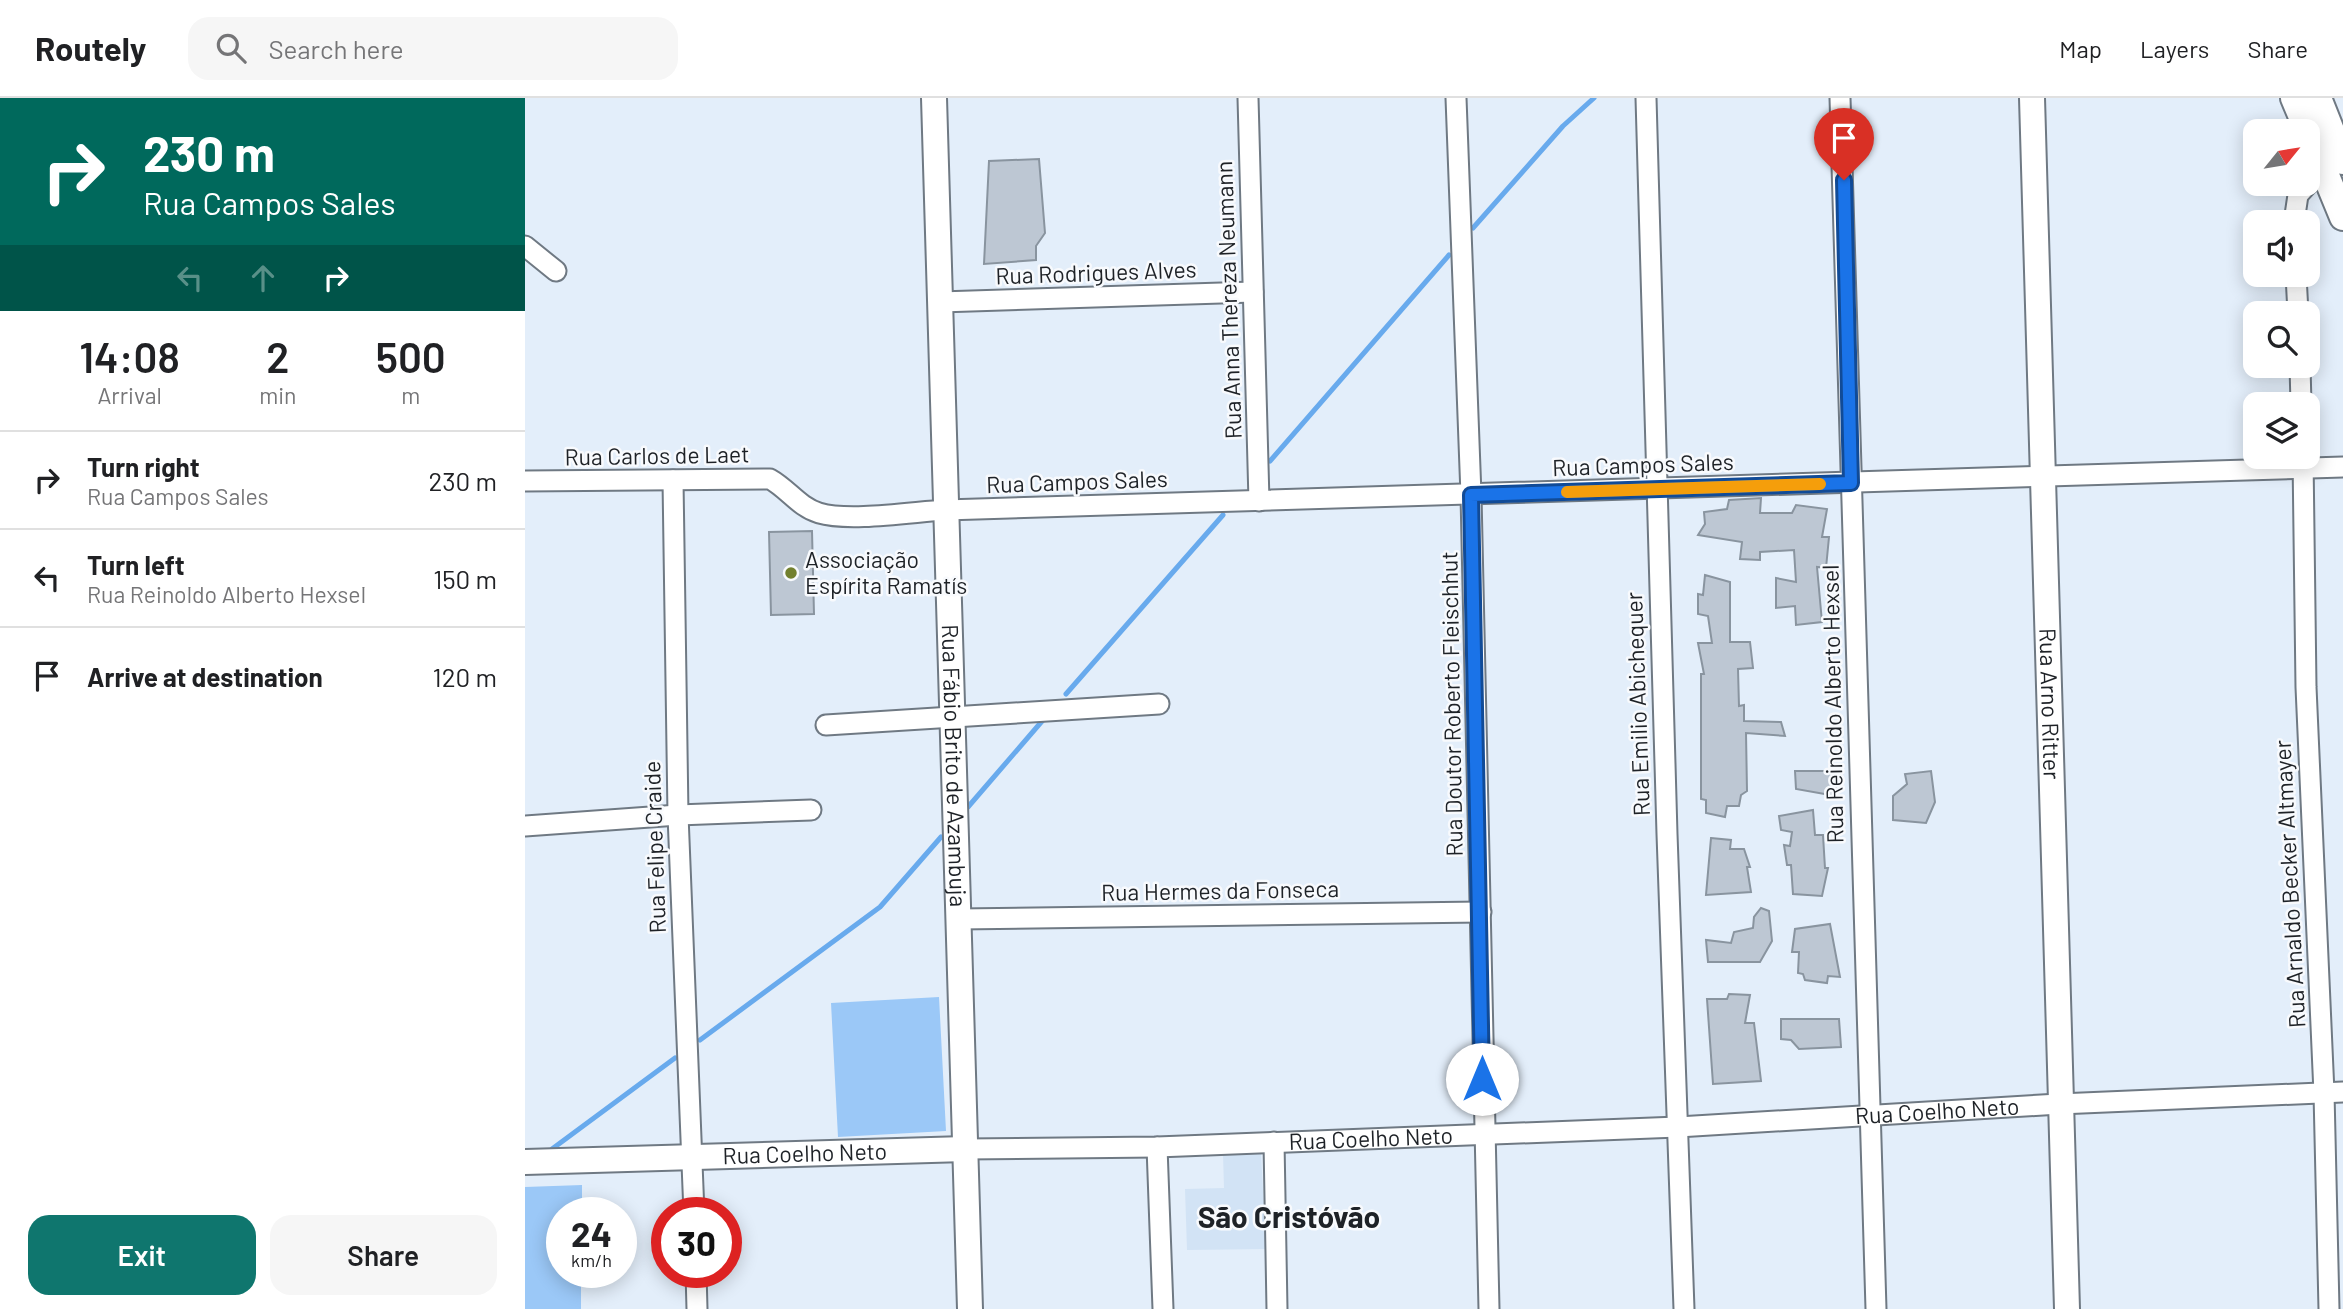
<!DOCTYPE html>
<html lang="en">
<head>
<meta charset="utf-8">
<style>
	:root { --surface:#fff; --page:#f6f6f6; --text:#202124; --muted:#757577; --line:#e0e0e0; --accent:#0f766e }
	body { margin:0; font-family:Barlow,sans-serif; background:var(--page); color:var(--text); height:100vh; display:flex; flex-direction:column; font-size:26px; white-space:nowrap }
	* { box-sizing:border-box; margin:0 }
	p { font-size:23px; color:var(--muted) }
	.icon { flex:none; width:38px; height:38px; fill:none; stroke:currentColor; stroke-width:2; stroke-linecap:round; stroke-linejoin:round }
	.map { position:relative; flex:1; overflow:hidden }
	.drawer { display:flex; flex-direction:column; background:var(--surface); width:525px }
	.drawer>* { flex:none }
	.banner { background:#00695c; color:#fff; overflow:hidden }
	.needle { width:46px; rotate:60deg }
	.controls { position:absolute; left:1718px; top:21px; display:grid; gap:14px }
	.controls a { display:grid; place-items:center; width:77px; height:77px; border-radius:14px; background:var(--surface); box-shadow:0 4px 18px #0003; font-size:35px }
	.speed { position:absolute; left:21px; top:1099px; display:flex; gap:14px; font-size:35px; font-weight:700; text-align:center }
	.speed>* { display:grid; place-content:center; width:91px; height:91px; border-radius:50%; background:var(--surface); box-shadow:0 4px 18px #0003; line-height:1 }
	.speed small { font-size:18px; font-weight:400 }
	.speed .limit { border:10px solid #d22; background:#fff; color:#111 }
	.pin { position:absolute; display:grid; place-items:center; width:60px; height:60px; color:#fff; margin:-72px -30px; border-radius:50% 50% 50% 0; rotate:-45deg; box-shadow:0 0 7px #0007 }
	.pin .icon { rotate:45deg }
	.me { position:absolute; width:77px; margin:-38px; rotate:0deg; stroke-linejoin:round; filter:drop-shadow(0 0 5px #0008) }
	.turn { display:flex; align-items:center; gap:24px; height:147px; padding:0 28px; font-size:32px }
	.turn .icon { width:91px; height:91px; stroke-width:2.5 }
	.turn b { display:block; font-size:49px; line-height:60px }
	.lanes { display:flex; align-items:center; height:66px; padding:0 28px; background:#0003; justify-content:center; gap:35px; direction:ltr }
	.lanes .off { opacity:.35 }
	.eta { display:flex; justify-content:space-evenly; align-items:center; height:119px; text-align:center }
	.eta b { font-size:42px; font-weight:600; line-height:49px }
	.cta { display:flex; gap:14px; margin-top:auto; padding:14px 28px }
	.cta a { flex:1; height:80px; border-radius:21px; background:var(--accent); color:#fff; font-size:28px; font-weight:600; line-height:80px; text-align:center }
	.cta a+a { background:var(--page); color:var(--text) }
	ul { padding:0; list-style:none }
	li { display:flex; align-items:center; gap:21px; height:98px; padding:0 28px; border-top:2px solid var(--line) }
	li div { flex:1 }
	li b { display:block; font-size:26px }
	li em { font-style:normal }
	header { display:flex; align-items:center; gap:42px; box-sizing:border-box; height:98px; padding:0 35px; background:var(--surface); border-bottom:2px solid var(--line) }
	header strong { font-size:33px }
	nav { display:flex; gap:38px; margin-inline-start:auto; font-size:24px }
	.search { width:490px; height:63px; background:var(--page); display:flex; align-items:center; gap:18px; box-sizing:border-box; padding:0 24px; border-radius:21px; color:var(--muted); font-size:26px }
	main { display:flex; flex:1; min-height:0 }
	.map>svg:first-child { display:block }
</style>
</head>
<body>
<header>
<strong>Routely</strong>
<div class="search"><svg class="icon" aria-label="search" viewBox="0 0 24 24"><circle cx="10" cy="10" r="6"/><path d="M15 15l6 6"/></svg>Search here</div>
<nav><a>Map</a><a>Layers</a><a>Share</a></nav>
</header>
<main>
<section class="drawer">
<div class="banner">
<div class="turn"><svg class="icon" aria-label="right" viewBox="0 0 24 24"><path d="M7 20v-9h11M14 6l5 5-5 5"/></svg><div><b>230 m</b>Rua Campos Sales</div></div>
<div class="lanes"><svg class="icon off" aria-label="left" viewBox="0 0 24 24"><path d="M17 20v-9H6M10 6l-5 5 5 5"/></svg><svg class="icon off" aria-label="ahead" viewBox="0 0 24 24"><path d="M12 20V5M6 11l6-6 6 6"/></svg><svg class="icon" aria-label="right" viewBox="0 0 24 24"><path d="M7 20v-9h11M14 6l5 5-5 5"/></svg></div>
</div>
<div class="eta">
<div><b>14:08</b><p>Arrival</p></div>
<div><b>2</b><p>min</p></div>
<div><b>500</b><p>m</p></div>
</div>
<ul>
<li><svg class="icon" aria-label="right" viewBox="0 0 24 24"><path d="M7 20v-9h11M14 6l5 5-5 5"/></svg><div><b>Turn right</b><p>Rua Campos Sales</p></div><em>230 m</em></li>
<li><svg class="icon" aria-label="left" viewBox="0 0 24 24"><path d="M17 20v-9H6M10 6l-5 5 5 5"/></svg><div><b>Turn left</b><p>Rua Reinoldo Alberto Hexsel</p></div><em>150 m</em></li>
<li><svg class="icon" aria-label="arrive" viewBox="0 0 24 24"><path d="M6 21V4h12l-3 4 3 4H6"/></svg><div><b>Arrive at destination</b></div><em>120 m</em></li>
</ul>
<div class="cta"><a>Exit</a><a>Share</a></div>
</section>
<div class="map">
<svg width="1818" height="1211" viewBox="0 0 1818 1211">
	<rect width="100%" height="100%" fill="#e3eefa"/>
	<path fill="#d2e3f5" d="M736,1055l5,96 -79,1 -2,-61 39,-1 -1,-34z"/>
	<path fill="#9bc8f7" d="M414,899l7,134 -108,6 -7,-134z
		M57,1087v28h-20v59h19v37h-56v-122z"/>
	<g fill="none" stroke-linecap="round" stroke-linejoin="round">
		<path stroke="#68aaed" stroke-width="5" d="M948,130l90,-102 31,-28
			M745,363l179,-206
			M541,596l157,-179
			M443,709l75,-87
			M175,942l180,-133 61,-70
			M27,1051l123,-91"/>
	</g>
	<path fill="#bdc7d3" stroke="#89949f" stroke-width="2" d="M514,61l6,74 -9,13v14l-52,4 5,-103z
		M1236,400l-1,15h32l4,-8 31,4 -5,28h7l-3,31 -9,-1 5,55 -26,3 -1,-19 -19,2v-30l20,4 -2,-32 -34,2v8l-20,-1 2,-17 -44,-7 7,-11 -1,-12 23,-3 2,-9z
		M287,433l2,83 -43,1 -2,-83z
		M1180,477l25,7v60h20l3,26 -15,1 1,37 5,-1v16l37,1 4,14 -39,-3 1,58 -6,4 -2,11h-12l-2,11 -19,-4v-13l-5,-1v-125h3l-6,-31h14l-4,-27 -10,-2v-20l5,1z
		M1270,673h40l1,25 -40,-7z
		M1406,673l4,31 -9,21 -33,-3v-24l14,-12 -2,-10z
		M1288,712l2,25h8l2,33h3l-6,28 -29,-2 -2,-29h-4l-3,-20 6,1 2,-14 -11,-2 -2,-14z
		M1186,740l20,2 -1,9h14l6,18h-3l4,25 -45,3z
		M1236,810l8,3 3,30 -12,21h-52l-2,-22 25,3 3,-11 19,-4 1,-11z
		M1305,826l10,53 -12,-1 -1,7 -22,-3 -2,-6 -5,-1 1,-21h-7l3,-23z
		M1204,896l21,1 -5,28h9l7,58 -48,3 -6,-85h20z
		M1256,921h58l2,28 -42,2 -8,-9 -10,-1z"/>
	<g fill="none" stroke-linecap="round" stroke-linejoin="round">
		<defs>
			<g id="minor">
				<path d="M723,0l11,403"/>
				<path d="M931,0l15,397 18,814"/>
				<path d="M1121,0l21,736 17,475"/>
				<path d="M1315,0l36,1211"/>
				<path d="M1769,124l4,-27 10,-11"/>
				<path d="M0,148l31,25"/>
				<path d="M1771,177l2,38"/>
				<path d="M415,204l313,-10"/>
				<path d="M1775,268l1,38"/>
				<path d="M1778,359l3,230 18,406 5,216"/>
				<path d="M148,382l5,335 16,398"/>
				<path d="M0,383l245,-2c18,10 29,28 49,34 30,9 93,-1 126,-3l1398,-43"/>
				<path d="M301,627l333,-21"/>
				<path d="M0,728l153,-11 133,-5"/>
				<path d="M434,821l522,-7"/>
				<path d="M749,1044l3,167"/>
				<path d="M632,1049l6,162"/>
				<path id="s1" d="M440,1051l192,-2 521,-20 381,-23 284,-12"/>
				<path d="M171,1174l1,37"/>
			</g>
			<g id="tertiary">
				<path id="s2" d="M409,0l36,1211"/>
				<path id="s3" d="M1507,0l35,1211"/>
				<path id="s4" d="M0,1064l440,-13"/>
			</g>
			<path id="secondary" d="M1769,0l14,33
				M1793,0l25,63
				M1783,34l35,85"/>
		</defs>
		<use href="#minor" stroke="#6f7983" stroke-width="23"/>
		<use href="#tertiary" stroke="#6f7983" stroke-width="28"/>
		<use href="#secondary" stroke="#6f7983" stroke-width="30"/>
		<use href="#minor" stroke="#fff" stroke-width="19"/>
		<use href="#tertiary" stroke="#fff" stroke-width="24"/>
		<use href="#secondary" stroke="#fff" stroke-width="26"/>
	</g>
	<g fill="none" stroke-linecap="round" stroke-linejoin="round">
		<defs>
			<path id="route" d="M957,981l-11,-584 380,-12 -7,-303"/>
		</defs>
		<use href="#route" stroke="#114b97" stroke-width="18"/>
		<use href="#route" stroke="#1a73e8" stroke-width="12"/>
		<path stroke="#f59e0b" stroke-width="12" d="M1042,394l253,-8"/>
	</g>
	<circle fill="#72802e" stroke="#f8fafd" stroke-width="2.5" cx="266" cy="475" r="7"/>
	<g text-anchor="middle" stroke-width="5" stroke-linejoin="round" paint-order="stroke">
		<g font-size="23" fill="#1e2227" stroke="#f8fafd">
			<text transform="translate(571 175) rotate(-2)" y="8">Rua Rodrigues Alves</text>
			<text transform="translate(704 202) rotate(-92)" y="8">Rua Anna Thereza Neumann</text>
			<text transform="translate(132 358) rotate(-1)" y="8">Rua Carlos de Laet</text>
			<text transform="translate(1118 367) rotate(-2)" y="8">Rua Campos Sales</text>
			<text transform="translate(552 384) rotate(-2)" y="8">Rua Campos Sales</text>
			<text transform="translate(927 606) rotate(-91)" y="8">Rua Doutor Roberto Fleischhut</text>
			<text transform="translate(1113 606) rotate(-92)" y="8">Rua Emilio Abichequer</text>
			<text transform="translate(1308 606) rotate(-91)" y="8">Rua Reinoldo Alberto Hexsel</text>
			<text dy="8" stroke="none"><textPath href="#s3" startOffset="606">Rua Arno Ritter</textPath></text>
			<text dy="8" stroke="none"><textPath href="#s2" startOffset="668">Rua Fábio Brito de Azambuja</textPath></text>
			<text transform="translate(130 749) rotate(-92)" y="8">Rua Felipe Craide</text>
			<text transform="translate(1765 786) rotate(-93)" y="8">Rua Arnaldo Becker Altmayer</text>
			<text transform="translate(695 793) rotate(-1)" y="8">Rua Hermes da Fonseca</text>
			<text dy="8" stroke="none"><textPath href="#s1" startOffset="973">Rua Coelho Neto</textPath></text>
			<text dy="8" stroke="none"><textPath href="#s1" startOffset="406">Rua Coelho Neto</textPath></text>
			<text dy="8" stroke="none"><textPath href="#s4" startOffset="280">Rua Coelho Neto</textPath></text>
		</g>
		<g font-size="23" fill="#1e2227" stroke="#f8fafd" text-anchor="start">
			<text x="280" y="470">Associação<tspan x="280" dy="26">Espírita Ramatís</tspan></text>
		</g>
		<g font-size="30" font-weight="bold" fill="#1e2227" stroke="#f8fafd">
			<text x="764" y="1130">São Cristóvão</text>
		</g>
	</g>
</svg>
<div class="controls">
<a><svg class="needle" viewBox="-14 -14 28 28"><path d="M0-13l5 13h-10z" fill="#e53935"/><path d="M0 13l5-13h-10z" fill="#757577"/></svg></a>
<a><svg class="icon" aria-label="sound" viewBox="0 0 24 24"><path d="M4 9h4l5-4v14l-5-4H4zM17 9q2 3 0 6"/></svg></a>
<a><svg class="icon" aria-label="search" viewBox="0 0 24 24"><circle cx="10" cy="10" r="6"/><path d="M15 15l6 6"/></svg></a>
<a><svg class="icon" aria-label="layers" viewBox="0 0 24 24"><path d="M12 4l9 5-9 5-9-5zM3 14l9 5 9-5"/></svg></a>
</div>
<div class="speed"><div>24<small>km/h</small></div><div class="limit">30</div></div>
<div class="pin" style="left:1319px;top:82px;background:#d93025"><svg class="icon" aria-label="arrive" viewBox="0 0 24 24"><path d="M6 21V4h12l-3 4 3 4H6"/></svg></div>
<svg class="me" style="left:957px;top:981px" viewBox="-20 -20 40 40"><circle r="19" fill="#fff"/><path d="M0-13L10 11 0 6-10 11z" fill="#1a73e8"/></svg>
</div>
</main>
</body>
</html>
